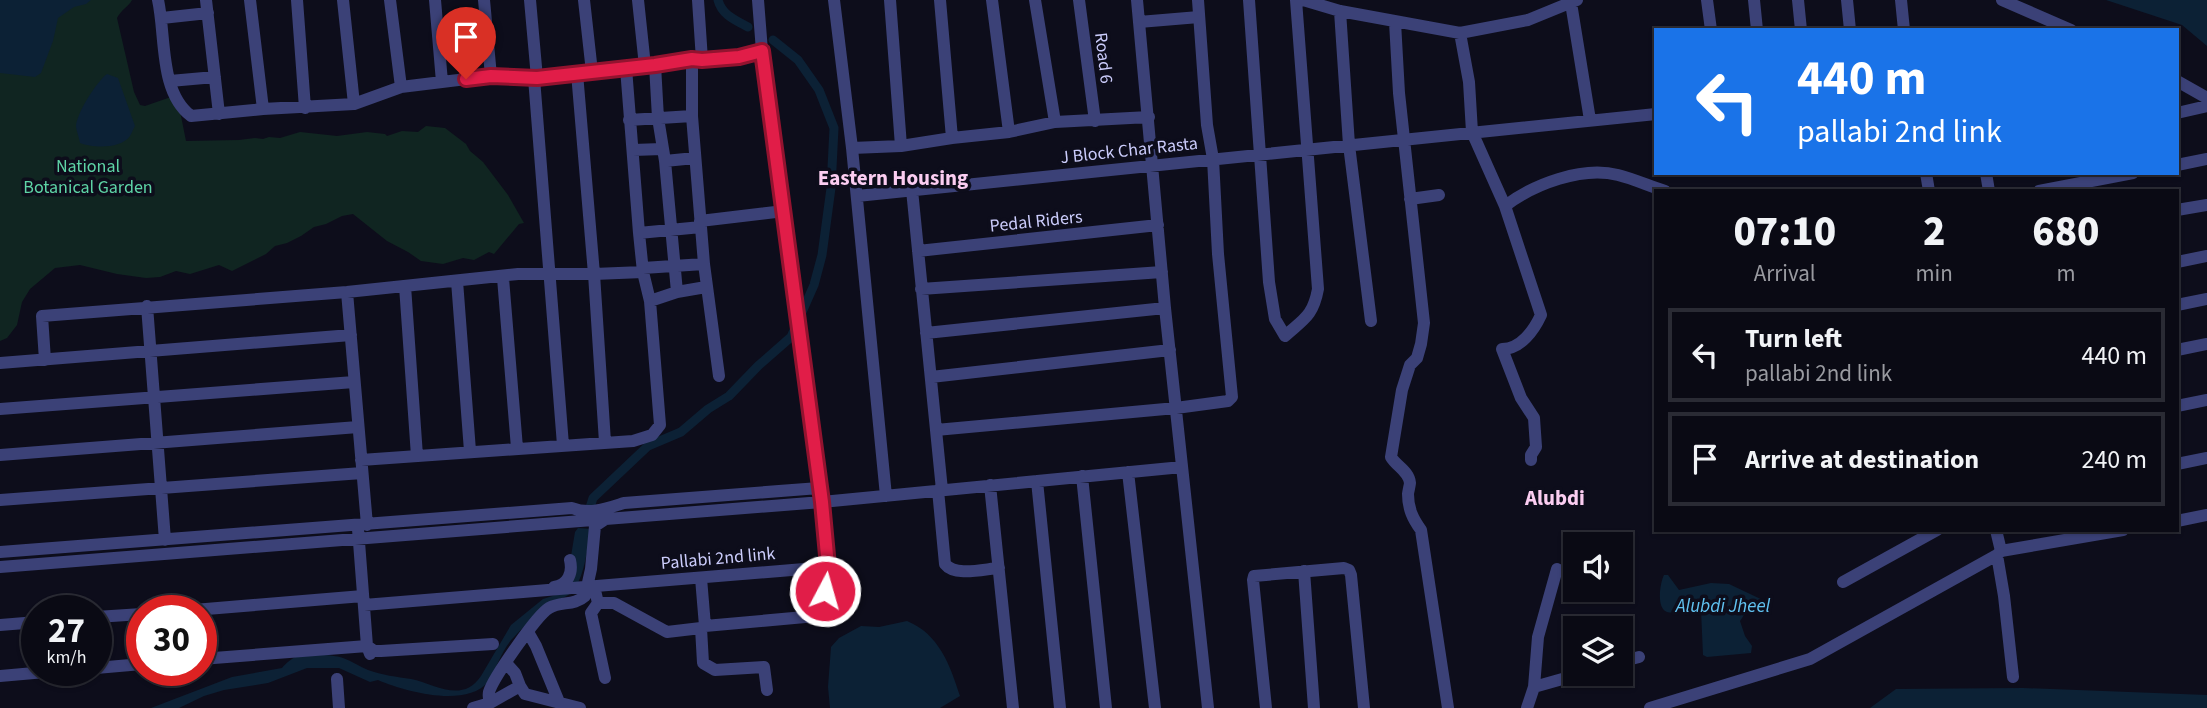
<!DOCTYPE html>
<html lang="en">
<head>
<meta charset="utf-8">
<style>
	:root { --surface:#0a0a14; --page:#181822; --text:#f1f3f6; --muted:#999aa0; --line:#2a2b34 }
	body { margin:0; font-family:"Source Sans 3",sans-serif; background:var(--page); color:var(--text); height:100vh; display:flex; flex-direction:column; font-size:26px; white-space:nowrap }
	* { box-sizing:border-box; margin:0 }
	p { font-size:23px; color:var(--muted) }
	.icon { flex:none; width:38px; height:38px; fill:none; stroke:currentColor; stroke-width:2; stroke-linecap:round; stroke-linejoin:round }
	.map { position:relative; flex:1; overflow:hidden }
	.side { position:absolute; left:1654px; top:189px; width:525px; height:343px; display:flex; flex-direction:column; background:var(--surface); border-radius:0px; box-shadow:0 2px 5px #0004,0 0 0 2px var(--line) }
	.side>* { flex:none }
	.banner { position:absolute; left:1654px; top:28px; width:525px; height:147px; border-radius:0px; box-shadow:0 2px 5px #0004,0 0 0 2px var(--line); background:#1a73e8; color:#fff; overflow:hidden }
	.tools { position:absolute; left:1563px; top:532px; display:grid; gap:14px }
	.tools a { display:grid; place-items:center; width:70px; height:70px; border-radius:0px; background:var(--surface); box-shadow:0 2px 5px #0004,0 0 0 2px var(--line); font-size:35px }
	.speed { position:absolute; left:21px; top:595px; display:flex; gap:14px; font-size:35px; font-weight:700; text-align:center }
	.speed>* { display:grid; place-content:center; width:91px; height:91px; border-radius:50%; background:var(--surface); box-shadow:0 2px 5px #0004,0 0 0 2px var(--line); line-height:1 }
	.speed small { font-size:18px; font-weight:400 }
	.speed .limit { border:10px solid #d22; background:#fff; color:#111 }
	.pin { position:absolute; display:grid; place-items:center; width:60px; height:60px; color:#fff; margin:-72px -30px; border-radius:50% 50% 50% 0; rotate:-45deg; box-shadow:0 0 7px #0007 }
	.pin .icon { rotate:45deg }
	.me { position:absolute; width:77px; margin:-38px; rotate:6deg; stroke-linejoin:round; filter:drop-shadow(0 0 5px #0008) }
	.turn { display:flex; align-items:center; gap:24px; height:147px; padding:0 28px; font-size:32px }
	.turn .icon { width:91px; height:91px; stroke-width:2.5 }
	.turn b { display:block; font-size:49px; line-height:60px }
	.eta { display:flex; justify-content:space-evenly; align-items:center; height:119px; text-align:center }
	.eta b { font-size:42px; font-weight:800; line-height:49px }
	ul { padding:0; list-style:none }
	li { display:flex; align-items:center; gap:21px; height:94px; margin:0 14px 10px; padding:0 14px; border:4px solid var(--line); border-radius:0px }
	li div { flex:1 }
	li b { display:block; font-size:26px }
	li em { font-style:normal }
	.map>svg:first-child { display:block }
</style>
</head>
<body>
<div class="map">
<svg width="2207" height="708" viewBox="0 0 2207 708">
	<rect width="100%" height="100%" fill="#0d0d1b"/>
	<path fill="#102521" d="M0,0h132c-3,6 -11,10 -15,18l17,74 6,13 5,1 26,-9 9,14 6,30 53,-1 16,-2 8,1 6,-2 11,1 20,-6 37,4 30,-4 18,2 2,2 15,-5 16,1 8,-6 19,2 21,16 4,7 13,11 25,33 16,28 -5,1 -25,30 -5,-2 -15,8 -11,-2 -20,6 -22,-3 -13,-9 -21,-11 -34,-27 -11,2 -16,8 -12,3 -13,9 -14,7 -12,3 -9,8 -34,17 -13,-6 -29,9 -14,-3 -16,6 -14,1 -29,-4 -37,-9 -25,3 -25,21 -8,13 -5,23 -10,13 -7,3z"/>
	<path fill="#0c2135" d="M0,0h91l-5,4 -12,3 -16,11 -5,23 -12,32 -6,4 -35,-4z
		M2106,0h101v46l-25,-21z
		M107,74l11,4 17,48c-2,3 -3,7 -5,10 -9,13 -37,12 -50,7 -1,-5 -3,-11 -4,-16 0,-13 21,-46 31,-53z
		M578,528l14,1c-6,21 -6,43 -18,61 -6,8 -20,10 -28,16 -11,9 -21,19 -31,30 -13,12 -18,32 -27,46 -22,26 -82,10 -110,-2l-8,2 -31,-14h-32l-39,15 -44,7 -20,6 -25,12h-28l81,-31 50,-9c4,-5 11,-11 18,-13 7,-2 37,0 43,3 9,3 17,9 25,12 14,5 29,7 43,9 24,5 51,25 70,-3l30,-51 32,-26 22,-7 10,-60z
		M1664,575h4l11,15 32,-7 18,1 38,18v5l-9,5 -14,3 -4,6 5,15 7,10 -1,7 -44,4 -4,-2 -2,-45c-8,0 -27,4 -34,2 -11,-4 -7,-29 -3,-37z
		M907,621c32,13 43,44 53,75l-20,12h-110l-2,-21 3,-40 8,-9 22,-12 18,1z
		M2023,688l184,7v13h-337l26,-19z"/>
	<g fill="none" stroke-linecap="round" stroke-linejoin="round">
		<path stroke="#0c2135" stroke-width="9" d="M718,0c4,15 17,20 30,27
			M588,514l5,-16 55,-52 33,-14 27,-23 21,-13 29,-30 33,-29 23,-52 8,-30 9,-67 3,-60 -15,-38 -21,-30 -25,-20"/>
		<path stroke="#3b4177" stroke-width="12" d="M158,0c8,36 1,92 33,116l72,-7 91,-5 47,-17 90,-11 46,2 118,-13 37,-6 10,1 37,-3 23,-6
			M206,0l13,114
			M250,0l13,109
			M297,0l8,108
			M343,0l11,104
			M390,0l11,87
			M435,0l7,82
			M484,0l7,76
			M530,0l7,78
			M584,0l8,72
			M638,0l7,66
			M698,0l4,60
			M834,0l18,148 34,348
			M890,0l11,146
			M940,0l12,138
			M992,0l17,132
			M1035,0l20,122
			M1079,0l16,121
			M1137,0l28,308 43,400
			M1249,0l20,282 6,37 10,17c19,-17 28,-20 33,-47l-22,-289
			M1303,0l37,11 120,22 68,-13 49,-20
			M1707,0l4,30
			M1754,0l3,30
			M1798,0l3,30
			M1847,0l3,30
			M1901,0l3,30
			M2002,0l69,30
			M1571,3l19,117
			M1340,11l9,134 22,176
			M162,18l46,-5
			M1139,22l60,-5
			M1395,22l4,71 25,230 -3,21 -4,14 -7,7 -8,25 -11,67c5,9 18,14 19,26 0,1 -2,10 -2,11 0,15 5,25 13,36l27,178
			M1460,33l9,49 3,50 33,74 36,109c-7,15 -20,34 -39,34l19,49 13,20 2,29 -5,8v5
			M655,65l3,53 7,43 30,-3
			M577,73l17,201 11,168
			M534,78l29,367
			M170,81l45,-4
			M2177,81l30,17
			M2177,113l30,-7
			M629,120l63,-4
			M852,148l49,-2 51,-8 57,-6 46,-10 94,-5
			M633,150l29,-1
			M665,161l12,131
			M2177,165l30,-6
			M1926,173l3,18
			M1986,173l3,18
			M912,190l30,300
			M2039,191l94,-18
			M857,196l799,-82
			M1410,199l29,-4
			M1505,206c29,-22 77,-40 113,-31 16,4 31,11 47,16
			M2177,210l30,-5
			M700,221l84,-10
			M639,233l62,-6
			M918,251l240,-26
			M2177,262l30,-6
			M704,264l15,112
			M643,268l61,-4 -12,-148v-57
			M594,274l49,-2
			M503,278l14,170
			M457,281l13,170
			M405,286l12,170
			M921,289l241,-17
			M347,292l20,233
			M650,301l27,-9 29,-5
			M2177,305l30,-6
			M147,306l18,234
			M926,333l239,-25
			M2177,350l30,-6
			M45,360l-3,-44 305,-24 171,-18h75
			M0,363l351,-28
			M931,377l239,-27
			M2177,406l30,-6
			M0,409l354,-27
			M936,430l240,-22 52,-7 4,-4 -14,-143 -5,-95 -6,-34 -9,-125
			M0,455l358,-28
			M361,460l272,-19 19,-6 8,-10 -10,-124 -7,-29 -4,-39 -13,-165
			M2177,464l30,-6
			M1128,472l27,236
			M1082,476l24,232
			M1037,481l23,227
			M990,485l23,223
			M938,490l7,74c10,13 39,5 54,4
			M0,500l362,-27
			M2177,521l30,-6
			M358,529l9,117 3,8
			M1996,530l5,21
			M0,552l572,-44c18,7 36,0 52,-5l195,-15
			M1997,555l7,41 9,81
			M0,567l822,-65 360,-35
			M1304,571l10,137
			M701,578l4,48 -4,2
			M1843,582l94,-52
			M594,586l4,17h16l53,29 34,-4 2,35 12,7 49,-3 3,23
			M554,587c14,-2 19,-14 16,-27
			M598,603l-7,10 14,65
			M364,605l464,-38 -6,-65 -29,-207 -9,-84 -22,-160 -4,-51
			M182,611l181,-15
			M96,617l46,-3
			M0,625l37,-3
			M705,626l122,-11 -5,-48
			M528,632l8,14 23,56
			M201,659l166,-13 7,5h7l112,-7
			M1620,662l19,-5
			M96,668l46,-4
			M0,676l68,-6
			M337,679l2,29
			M520,686l5,8 55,14
			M1534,687l46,-13
			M490,703c-1,-4 -2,-6 -1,-11 4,-14 48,-77 60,-84 12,-7 25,-2 36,-12l6,-27 4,-43 12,-8
			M473,708l17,-5 30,-17 -5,-13 -9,-10
			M1266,708l-13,-128 1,-4 90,-8 5,2 2,5 13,133
			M1527,708l7,-21 4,-50 19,-68
			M1650,708l160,-49 187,-104 4,-4 122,-21"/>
	</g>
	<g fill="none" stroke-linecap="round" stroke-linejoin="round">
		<defs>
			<path id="route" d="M466,79l25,-3 46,2 118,-13 37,-6 10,1 37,-3 23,-6 60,451 6,64 -6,1 3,24"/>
		</defs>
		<use href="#route" stroke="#92132f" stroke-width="18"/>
		<use href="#route" stroke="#e11d48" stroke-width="12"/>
	</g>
	<g text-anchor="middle" stroke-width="7" stroke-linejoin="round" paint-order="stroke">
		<g font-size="18" fill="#cbccfb" stroke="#0d0d1b">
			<text transform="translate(1104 58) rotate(83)" y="6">Road 6</text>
			<text transform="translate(1129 150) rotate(-6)" y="6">J Block Char Rasta</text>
			<text transform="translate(1036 221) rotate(-6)" y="6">Pedal Riders</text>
			<text transform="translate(718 558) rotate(-5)" y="6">Pallabi 2nd link</text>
		</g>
		<g font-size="18" fill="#5ed4a6" stroke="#0d0d1b">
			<text x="88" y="172">National<tspan x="88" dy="21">Botanical Garden</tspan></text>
		</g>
		<g font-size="19" font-style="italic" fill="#61c3f2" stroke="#0d0d1b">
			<text x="1723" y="612">Alubdi Jheel</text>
		</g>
		<g font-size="21" font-weight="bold" fill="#fbcdf1" stroke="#0d0d1b">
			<text x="893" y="185">Eastern Housing</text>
			<text x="1555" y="505">Alubdi</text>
		</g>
	</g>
</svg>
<div class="tools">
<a><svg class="icon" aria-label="sound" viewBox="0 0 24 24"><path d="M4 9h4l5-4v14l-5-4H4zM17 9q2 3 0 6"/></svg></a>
<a><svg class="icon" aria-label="layers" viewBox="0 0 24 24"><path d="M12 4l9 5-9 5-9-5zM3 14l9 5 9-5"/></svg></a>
</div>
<div class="speed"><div>27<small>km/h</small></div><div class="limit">30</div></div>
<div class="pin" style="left:466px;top:79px;background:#d93025"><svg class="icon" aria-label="arrive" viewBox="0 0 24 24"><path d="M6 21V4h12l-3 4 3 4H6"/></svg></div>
<svg class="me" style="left:825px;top:591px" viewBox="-20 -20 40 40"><circle r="17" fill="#e11d48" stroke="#fff" stroke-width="3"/><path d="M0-11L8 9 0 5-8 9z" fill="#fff"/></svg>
<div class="banner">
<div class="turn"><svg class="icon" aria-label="left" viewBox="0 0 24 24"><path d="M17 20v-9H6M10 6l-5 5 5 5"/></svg><div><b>440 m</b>pallabi 2nd link</div></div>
</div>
<section class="side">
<div class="eta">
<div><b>07:10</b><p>Arrival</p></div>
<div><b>2</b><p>min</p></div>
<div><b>680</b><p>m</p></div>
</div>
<ul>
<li><svg class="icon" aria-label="left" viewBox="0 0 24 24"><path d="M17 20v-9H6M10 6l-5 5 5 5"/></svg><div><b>Turn left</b><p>pallabi 2nd link</p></div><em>440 m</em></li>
<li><svg class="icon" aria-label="arrive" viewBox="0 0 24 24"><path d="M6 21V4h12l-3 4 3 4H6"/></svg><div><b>Arrive at destination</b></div><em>240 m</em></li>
</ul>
</section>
</div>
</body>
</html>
